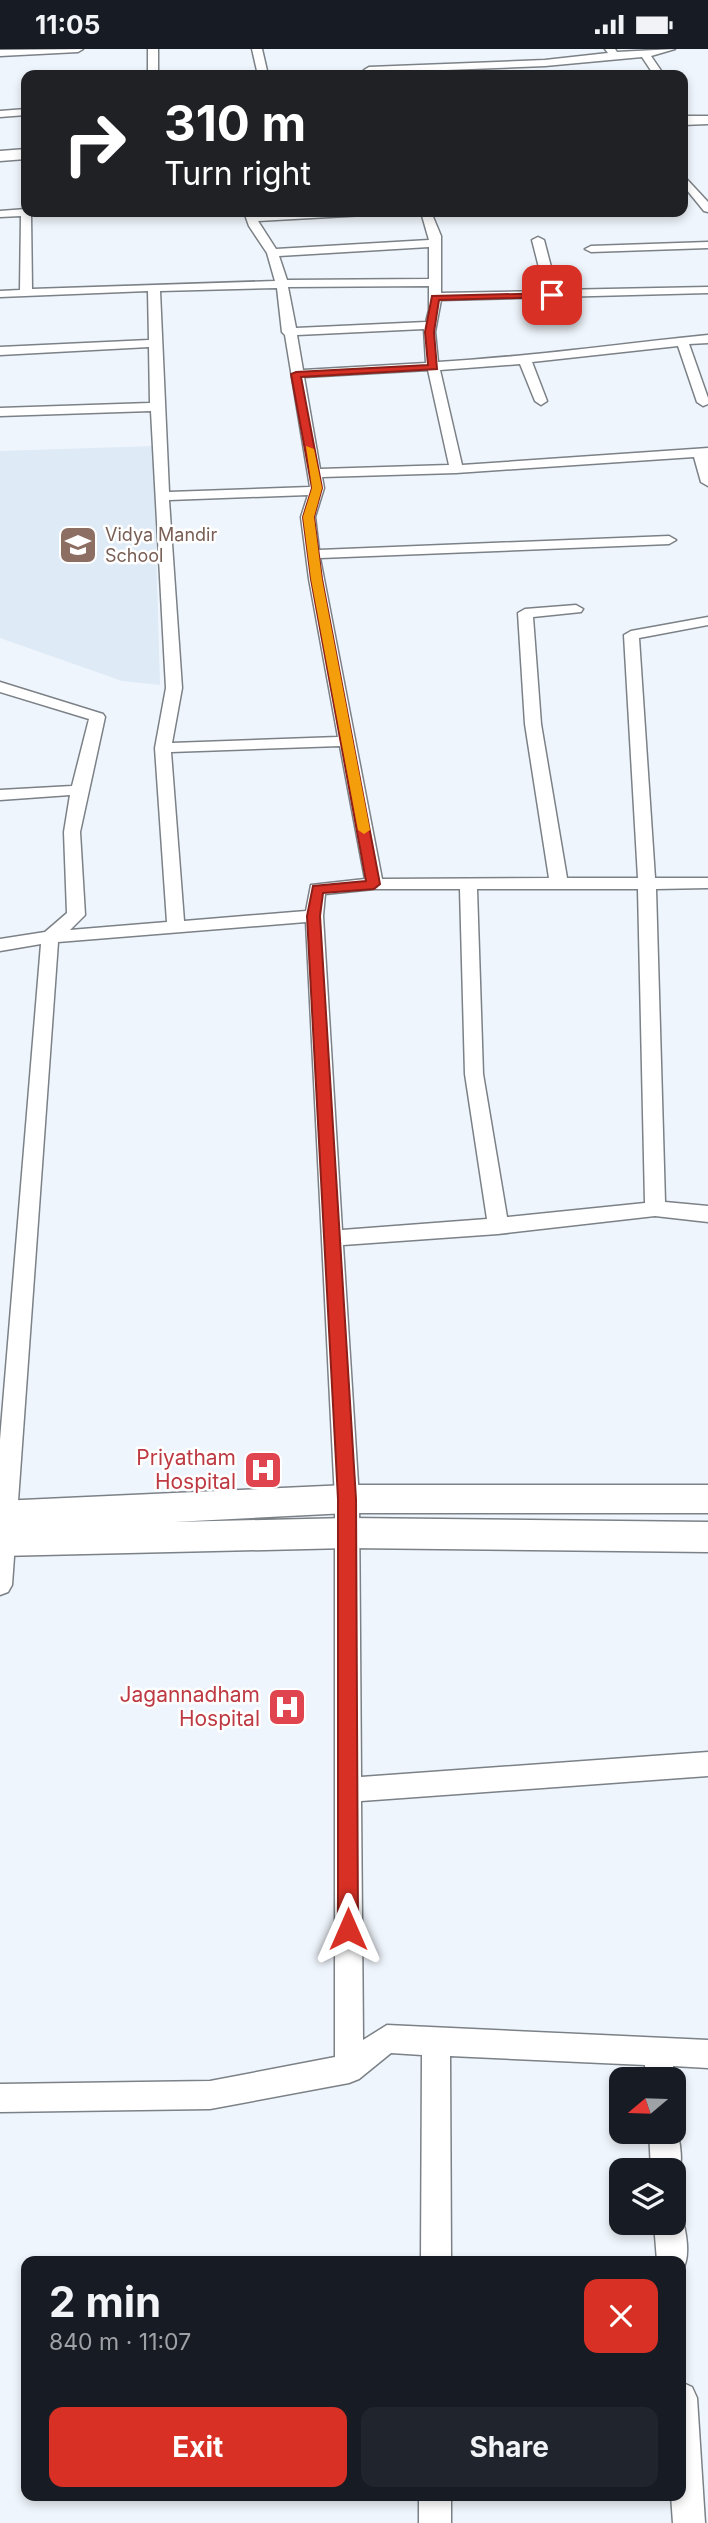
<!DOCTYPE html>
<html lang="en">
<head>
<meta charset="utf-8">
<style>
	:root { --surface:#171b24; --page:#20242c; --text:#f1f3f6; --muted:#9ea1a6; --accent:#d93025 }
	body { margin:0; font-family:Inter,sans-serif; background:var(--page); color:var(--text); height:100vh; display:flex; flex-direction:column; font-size:26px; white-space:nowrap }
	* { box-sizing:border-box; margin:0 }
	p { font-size:23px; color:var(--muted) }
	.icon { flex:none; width:38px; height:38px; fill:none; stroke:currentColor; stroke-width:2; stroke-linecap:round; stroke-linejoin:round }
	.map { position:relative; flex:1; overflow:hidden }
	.drawer { position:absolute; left:21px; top:2207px; width:665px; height:245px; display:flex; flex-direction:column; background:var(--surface); border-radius:14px; box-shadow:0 4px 10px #0003 }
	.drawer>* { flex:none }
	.guide { position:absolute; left:21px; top:21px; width:667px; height:147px; border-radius:14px; box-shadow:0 4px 10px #0003; background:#202124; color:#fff; overflow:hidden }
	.needle { width:46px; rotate:251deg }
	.buttons { position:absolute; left:609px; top:2018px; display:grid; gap:14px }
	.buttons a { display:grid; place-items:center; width:77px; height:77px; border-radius:14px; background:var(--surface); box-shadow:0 4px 10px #0003; font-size:35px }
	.pin { position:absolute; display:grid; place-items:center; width:60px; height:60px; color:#fff; margin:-30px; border-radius:14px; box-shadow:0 4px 10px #0006 }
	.me { position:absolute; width:77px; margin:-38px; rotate:0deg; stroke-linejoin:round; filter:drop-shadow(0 0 5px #0008) }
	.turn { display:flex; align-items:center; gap:24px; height:147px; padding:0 28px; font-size:32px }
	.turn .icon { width:91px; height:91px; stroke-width:2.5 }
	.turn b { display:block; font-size:49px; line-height:60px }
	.round { display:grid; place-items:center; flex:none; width:74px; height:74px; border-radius:14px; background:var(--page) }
	.headline { display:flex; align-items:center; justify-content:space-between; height:119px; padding:0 28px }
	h1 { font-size:42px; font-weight:700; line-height:52px }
	.button { display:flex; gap:14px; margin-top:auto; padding:14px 28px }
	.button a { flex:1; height:80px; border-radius:14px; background:var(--accent); color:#fff; font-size:28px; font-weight:700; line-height:80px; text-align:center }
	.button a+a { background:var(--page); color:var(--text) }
	.status { display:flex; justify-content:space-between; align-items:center; height:49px; padding:0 35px; background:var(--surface); direction:ltr }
	.status svg { height:19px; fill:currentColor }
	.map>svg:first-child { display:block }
</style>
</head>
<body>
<div class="status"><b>11:05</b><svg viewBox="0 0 49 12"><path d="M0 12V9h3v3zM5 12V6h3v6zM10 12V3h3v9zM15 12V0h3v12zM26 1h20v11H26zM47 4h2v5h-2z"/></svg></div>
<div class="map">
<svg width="708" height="2474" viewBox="0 0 708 2474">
	<rect width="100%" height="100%" fill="#eff5fc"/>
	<path fill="#deeaf6" d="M153,397l7,239 -38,-4 -122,-43v-187z"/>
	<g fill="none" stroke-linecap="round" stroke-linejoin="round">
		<defs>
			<path id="street" d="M83,0l-5,3 -78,4v-6z
				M148,0h10v26h-10z
				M252,0h10l6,26h-10z
				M605,0h10l2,3 58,-3 -24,7 13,19h-10l-12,-18 -97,9 -176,7 -5,-3 5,-3 176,-7 63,-7z
				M26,60v6l-26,2v-6z
				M682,125l26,28v10l-4,-1 -22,-27z
				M26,160v3h13l-8,3 1,74 243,-8 -8,-28 -18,-27 -5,-14h10l1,3 115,-3 -5,3 -107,6 18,28 153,-9 -8,-28h10l10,24v57l104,-2 -13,-51 6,-3 6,3 13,50 151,-3v6l-267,7 -6,32 3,30c90,-5 180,-18 270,-27v8l-19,1 19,54v6l-5,2 -6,-4 -19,-56 -146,16 15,39 -6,4 -6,-4 -15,-37 -80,6 22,95 246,-17v38l-7,-4 -7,-25 -238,16 -134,4 2,11 -9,29 4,33 350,-14 7,4 -7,4 -349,14 62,321 167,-1 -24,-154 -7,-111 7,-4 51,-4 7,4 -2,3 -48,5 8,107 26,154h71l-14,-243 7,-4 77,-14v8l-69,13 16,240h53v10l-52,1 9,313 43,4v16l-53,-6 -157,18 -155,11 16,254 2,278 347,-25v24l-347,25 2,239 24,-15 321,15v28l-35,-2 1,13v1l-28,-1 -1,-14 -195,-9 1,205h-30l1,-206 -31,-2 -32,26 -10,4 -139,26 -210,3v-28l210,-3 125,-24v-558l-29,-577 -248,20 -46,643 -4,7 -8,3v-155l41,-496 -41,7v-12l45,-7 22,-19 -3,-81 6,-37 -70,5v-10l72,-4 17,-67 -89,-27v-10l103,32 2,3 -25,115 5,83 -15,15 97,-8 -12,-174 11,-60 -15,-277 -151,5v-8l150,-5 -1,-56 -149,8v-8l149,-7 -1,-49 -148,6v-6l20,-1 1,-74 -21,1v-6zM429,198v32l-142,1 -8,-24zM429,237v24l-3,12 -130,6 -8,-41zM277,239l5,44 3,3 25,152 -141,5 -9,-201zM424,280l2,34 -123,7 -6,-35zM428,321l21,95 -129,4 -16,-92zM308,446l-7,22 8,62 29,158 -166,6 10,-55 -13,-188zM340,697l25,133 -54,6 -5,26 -122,10 -13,-169zM374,840h86l5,185 22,145 -145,11 -19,-314 2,-22zM477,840h161l7,314 -138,14 -24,-143z
				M708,193v6l-117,4 -6,-3 6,-3z
				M674,2073c6,16 12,47 0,59v-11h-23l-2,-39h25z
				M674,2161l6,2c6,17 12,46 1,60v-11h-24l-3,-38h20z
				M681,2333l11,5 5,11 8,125h-32l-2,-28h10z
				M419,2446h32v28h-32z"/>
			<path id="secondary" d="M682,67h26v8l-26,1z
				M26,100v10l-26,2v-10z
				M347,1436h361v28h-361l-173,9 174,-4 360,4v30l-360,-4 -348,8v-55z"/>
		</defs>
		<use href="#street" stroke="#7b8186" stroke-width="3"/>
		<use href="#secondary" stroke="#7b8186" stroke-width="3"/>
		<use href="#street" fill="#fff" fill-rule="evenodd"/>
		<use href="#secondary" fill="#fff" fill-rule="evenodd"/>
	</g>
	<path fill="#d93025" stroke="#8d1f18" stroke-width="2" d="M555,244l1,2 -4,2 -113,3 -5,32 3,37 -136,8 21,111 -8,29 8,62 58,305 -6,5 -51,4 -3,23 36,583 2,430 -3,8 -7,3 -7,-3 -3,-8v-430l-31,-583 6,-30 53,-5 -55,-302 -8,-62 9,-29 -21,-114 5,-2 132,-7 -3,-33 7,-36z"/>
	<path fill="#f59e0b" d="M306,397l8,3 8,39 -8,29 8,62 48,251 -6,4 -6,-4 -47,-251 -8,-62 9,-29z"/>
	<defs>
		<symbol id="school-square" viewBox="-11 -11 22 22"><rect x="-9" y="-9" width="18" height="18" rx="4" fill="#8d6e63" stroke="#fff"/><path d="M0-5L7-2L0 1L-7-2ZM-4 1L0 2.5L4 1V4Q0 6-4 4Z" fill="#fff"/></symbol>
		<symbol id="hospital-square" viewBox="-11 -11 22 22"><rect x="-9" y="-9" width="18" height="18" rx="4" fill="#e0444e" stroke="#fff"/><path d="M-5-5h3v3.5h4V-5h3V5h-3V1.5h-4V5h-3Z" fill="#fff"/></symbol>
	</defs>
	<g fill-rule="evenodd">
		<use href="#school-square" x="56" y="474" width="44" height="44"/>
		<use href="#hospital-square" x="241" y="1399" width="44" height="44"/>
		<use href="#hospital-square" x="265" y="1636" width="44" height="44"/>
	</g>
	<g text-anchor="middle" stroke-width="5" stroke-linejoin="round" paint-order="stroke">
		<g font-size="18" fill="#785e54" stroke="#fff" text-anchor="start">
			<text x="105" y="492">Vidya Mandir<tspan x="105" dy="21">School</tspan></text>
		</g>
		<g font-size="21" fill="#be3a42" stroke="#fff" text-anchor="end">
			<text x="236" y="1416">Priyatham<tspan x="236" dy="24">Hospital</tspan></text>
			<text x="260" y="1653">Jagannadham<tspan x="260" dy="24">Hospital</tspan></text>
		</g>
	</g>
</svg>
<div class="buttons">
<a><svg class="needle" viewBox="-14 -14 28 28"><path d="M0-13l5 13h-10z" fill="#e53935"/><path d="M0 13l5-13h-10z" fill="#9ea1a6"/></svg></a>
<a><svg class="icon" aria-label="layers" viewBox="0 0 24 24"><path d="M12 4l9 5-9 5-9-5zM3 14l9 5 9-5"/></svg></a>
</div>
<div class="pin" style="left:552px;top:246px;background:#d93025"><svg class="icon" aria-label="arrive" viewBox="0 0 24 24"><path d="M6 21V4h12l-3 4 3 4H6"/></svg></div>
<svg class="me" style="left:348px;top:1880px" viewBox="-20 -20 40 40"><path d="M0-17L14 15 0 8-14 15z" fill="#d93025" stroke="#fff" stroke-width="4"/></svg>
<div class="guide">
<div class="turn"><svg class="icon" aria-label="right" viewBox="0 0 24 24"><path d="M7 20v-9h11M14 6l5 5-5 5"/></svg><div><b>310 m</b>Turn right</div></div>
</div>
<section class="drawer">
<div class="headline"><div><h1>2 min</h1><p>840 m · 11:07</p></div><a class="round" style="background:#d93025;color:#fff"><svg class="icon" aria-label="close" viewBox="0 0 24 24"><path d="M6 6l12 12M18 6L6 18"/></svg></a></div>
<div class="button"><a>Exit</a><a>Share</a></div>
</section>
</div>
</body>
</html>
